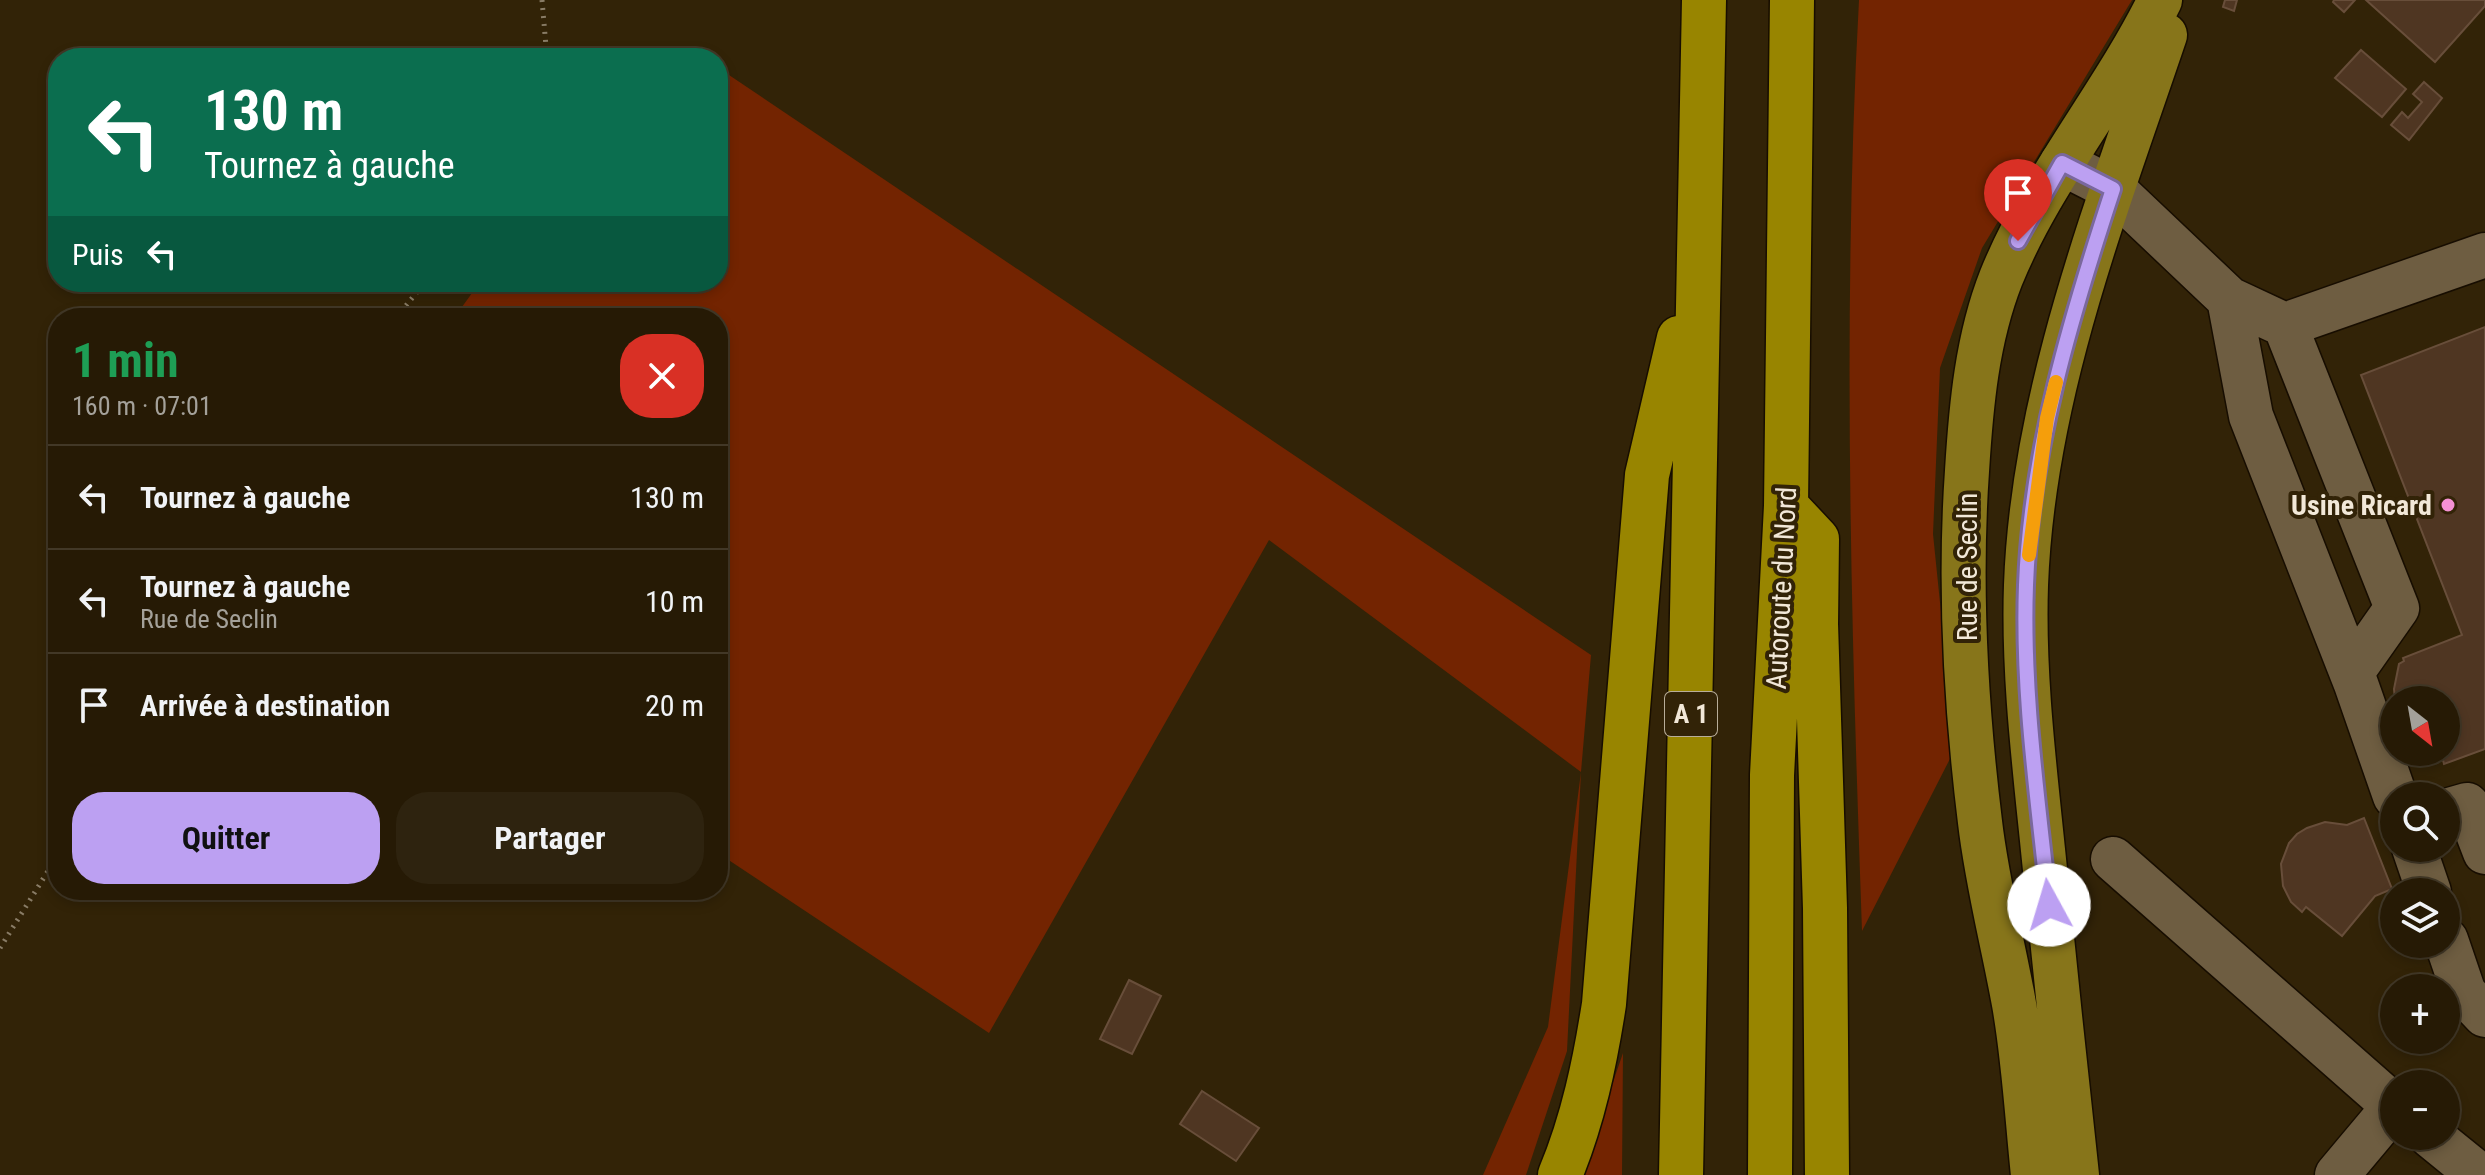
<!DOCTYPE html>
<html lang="fr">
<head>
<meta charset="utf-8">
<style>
	:root { --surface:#261a05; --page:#2e230f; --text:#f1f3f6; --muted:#a4a19a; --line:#423827; --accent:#bca0f2 }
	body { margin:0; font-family:"Roboto Condensed",sans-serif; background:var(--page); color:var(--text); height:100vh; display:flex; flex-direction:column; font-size:30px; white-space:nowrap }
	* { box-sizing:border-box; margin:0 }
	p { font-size:26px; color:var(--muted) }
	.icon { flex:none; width:44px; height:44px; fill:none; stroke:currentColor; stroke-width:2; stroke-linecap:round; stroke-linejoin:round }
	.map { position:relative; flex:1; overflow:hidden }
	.drawer { position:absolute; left:48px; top:308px; width:680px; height:592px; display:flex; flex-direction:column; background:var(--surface); border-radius:32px; box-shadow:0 4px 12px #0003,0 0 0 2px var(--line) }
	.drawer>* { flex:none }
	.top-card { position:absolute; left:48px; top:48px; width:680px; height:244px; border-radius:32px; box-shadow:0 4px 12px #0003,0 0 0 2px var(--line); background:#0b6e4f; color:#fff; overflow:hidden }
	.needle { width:52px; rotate:149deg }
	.fabs { position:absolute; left:2380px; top:686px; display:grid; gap:16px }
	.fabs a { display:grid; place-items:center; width:80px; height:80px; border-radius:50%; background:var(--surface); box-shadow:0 4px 12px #0003,0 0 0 2px var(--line); font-size:40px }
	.pin { position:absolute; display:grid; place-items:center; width:68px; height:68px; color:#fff; margin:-82px -34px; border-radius:50% 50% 50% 0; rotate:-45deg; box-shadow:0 0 8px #0007 }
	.pin .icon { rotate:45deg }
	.me { position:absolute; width:88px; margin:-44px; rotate:354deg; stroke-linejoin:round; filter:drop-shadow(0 0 6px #0008) }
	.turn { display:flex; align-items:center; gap:28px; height:168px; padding:0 24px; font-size:36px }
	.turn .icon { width:104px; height:104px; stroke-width:2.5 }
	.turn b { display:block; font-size:56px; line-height:68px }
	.then { display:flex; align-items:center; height:76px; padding:0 24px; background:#0003; gap:16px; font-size:30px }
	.round { display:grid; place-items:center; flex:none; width:84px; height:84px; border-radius:32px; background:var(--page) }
	.summary { display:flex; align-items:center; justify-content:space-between; height:136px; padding:0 24px }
	h1 { font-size:48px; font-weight:700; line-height:60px; color:#1e9e55 }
	.cta { display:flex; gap:16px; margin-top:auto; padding:16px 24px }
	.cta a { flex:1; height:92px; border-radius:32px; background:var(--accent); color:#111; font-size:32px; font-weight:700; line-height:92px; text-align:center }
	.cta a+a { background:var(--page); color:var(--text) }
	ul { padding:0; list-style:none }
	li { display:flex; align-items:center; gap:24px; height:104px; padding:0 24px; border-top:2px solid var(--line) }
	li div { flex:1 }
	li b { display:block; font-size:30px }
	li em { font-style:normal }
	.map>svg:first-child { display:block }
</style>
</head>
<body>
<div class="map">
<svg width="2485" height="1175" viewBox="0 0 2485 1175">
	<rect width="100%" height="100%" fill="#322307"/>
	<path fill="#732401" d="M1859,0h273l-150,248 -42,120 -7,166 22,215 -93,182c-11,-310 -20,-621 -3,-931z
		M726,73l865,582 -10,117 -14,279 -41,124h-43l65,-148 33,-255 -312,-232 -280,493 -271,-180v-535h-264l26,-36h238v-202z
		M1623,1053l-1,122h-41z"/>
	<path fill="#4f3622" stroke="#684e3a" stroke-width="2" d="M2225,0h12l-3,11 -11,-4z
		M2334,0h21l-11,12 -11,-10z
		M2366,0h119v6l-50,56z
		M2361,50l45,39 -24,28 -47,-39z
		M2424,82l18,16 -33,42 -18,-15 11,-13 6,6 14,-16 -9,-8z
		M2485,327v422l-41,15 -1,-4 -6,2 -12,-10h21v-52h-51l-1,-11 5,-25 5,-3 -1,-3 59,-23 -101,-260z
		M2364,818l28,71 -17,7 -33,40 -36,-29 -4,5 -11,-10 -8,-16 -2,-22 8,-21 8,-9 10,-6 18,-6 22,3z
		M1129,980l32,16 -29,58 -32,-15z
		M1202,1091l57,37 -23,33 -56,-37z"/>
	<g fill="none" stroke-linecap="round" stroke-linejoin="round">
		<defs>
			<path id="minor" d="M2062,163l51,26 116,110 56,26 200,-70
				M2229,299l22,117 105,268 39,112
				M2285,325l112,283 -45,64
				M2446,811l21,-6 18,47
				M2414,848l15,44
				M2113,859l281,247
				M2446,940l18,53 21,22
				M2431,1136l48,39
				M2337,1175l57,-68"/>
			<path id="major" d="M2033,1175c-6,-57 -9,-115 -19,-171 -11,-61 -27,-121 -34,-182 -14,-114 -21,-236 -13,-351 4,-65 10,-132 34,-193 40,-99 112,-182 159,-278
				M2077,1175c-12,-108 -23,-217 -34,-325 -9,-88 -20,-177 -17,-265 7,-190 79,-372 139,-550"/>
			<path id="highway" d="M1786,506l31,33 -1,85 9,284 2,267
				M1560,1175c23,-55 35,-113 44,-171l43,-529 32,-137
				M1681,1175l23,-1175
				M1770,1175l2,-400 14,-269 6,-506"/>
		</defs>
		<use href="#minor" stroke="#170d00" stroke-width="47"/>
		<use href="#major" stroke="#170d00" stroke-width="47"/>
		<use href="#highway" stroke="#170d00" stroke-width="47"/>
		<path stroke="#897c66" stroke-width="5" stroke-dasharray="2 6" stroke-linecap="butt" d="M542,0l5,58
			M396,318l29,-36
			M0,948l58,-93"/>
		<use href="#minor" stroke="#6e5d41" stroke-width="44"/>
		<use href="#major" stroke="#87751a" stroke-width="44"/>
		<use href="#highway" stroke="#988500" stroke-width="44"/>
	</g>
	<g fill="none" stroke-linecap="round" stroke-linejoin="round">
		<defs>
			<path id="route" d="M2018,241l44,-78 51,26c-42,128 -82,260 -87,396 -4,107 12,214 23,320"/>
		</defs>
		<use href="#route" stroke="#7a689d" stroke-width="20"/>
		<use href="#route" stroke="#bca0f2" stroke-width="14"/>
		<path stroke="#f59e0b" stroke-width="14" d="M2029,555l18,-137 9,-36"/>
	</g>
	<circle fill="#f491d4" stroke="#322307" stroke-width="3" cx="2448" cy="505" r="8"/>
	<g text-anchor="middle" stroke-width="8" stroke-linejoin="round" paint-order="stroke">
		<rect fill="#322307" stroke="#b8ad99" stroke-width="2" x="1665" y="692" width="52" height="44" rx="6"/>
		<g font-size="26" font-weight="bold" fill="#f2e8d8">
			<text x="1691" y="723">A 1</text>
		</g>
		<g font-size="28" font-weight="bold" fill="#f2e8d8" stroke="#322307" text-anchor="end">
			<text x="2432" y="515">Usine Ricard</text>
		</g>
		<g font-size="28" fill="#f2e8d8" stroke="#322307">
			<text transform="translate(1967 567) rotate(-90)" y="10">Rue de Seclin</text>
			<text transform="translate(1781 588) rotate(-87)" y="10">Autoroute du Nord</text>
		</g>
	</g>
</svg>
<div class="fabs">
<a><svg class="needle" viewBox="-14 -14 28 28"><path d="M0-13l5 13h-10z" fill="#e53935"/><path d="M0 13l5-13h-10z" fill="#a4a19a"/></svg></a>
<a><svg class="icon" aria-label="search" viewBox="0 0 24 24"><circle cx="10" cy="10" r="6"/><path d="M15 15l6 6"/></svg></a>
<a><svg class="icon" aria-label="layers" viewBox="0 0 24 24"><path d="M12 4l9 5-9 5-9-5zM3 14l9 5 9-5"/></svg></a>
<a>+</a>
<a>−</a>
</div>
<div class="pin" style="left:2018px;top:241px;background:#d93025"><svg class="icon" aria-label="arrive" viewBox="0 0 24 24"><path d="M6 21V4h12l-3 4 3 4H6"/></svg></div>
<svg class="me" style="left:2049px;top:905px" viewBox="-20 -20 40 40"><circle r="19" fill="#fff"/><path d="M0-13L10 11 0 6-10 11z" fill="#bca0f2"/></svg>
<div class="top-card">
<div class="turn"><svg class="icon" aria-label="left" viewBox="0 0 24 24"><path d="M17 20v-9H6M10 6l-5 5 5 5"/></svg><div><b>130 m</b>Tournez à gauche</div></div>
<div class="then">Puis<svg class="icon" aria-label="left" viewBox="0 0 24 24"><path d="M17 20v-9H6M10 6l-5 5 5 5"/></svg></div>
</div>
<section class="drawer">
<div class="summary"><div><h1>1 min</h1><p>160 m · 07:01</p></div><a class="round" style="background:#d93025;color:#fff"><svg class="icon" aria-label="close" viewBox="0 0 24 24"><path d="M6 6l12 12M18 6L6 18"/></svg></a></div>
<ul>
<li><svg class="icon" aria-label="left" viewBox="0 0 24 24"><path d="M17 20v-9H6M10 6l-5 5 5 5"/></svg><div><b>Tournez à gauche</b></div><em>130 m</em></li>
<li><svg class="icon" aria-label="left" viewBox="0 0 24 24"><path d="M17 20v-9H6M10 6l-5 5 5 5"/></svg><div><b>Tournez à gauche</b><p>Rue de Seclin</p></div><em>10 m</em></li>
<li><svg class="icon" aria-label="arrive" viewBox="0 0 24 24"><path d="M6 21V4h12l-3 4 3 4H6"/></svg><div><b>Arrivée à destination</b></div><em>20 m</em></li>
</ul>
<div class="cta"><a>Quitter</a><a>Partager</a></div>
</section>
</div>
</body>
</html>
